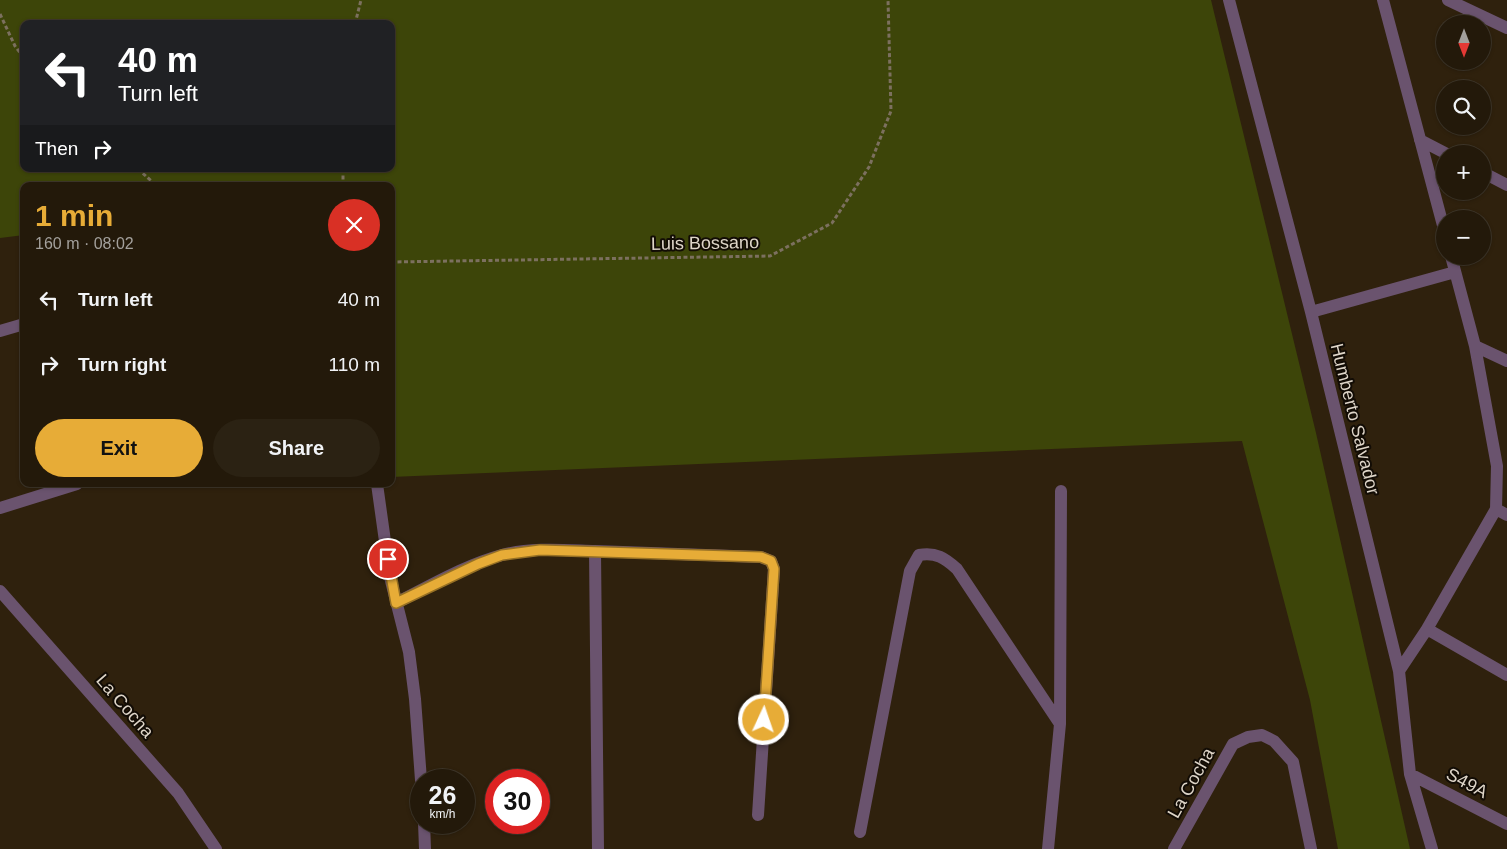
<!DOCTYPE html>
<html lang="en">
<head>
<meta charset="utf-8">
<style>
	:root { --surface:#23190a; --page:#2b2213; --text:#f1f3f6; --muted:#a3a09c; --line:#40382b; --accent:#e7ac37 }
	body { margin:0; font-family:Helvetica,sans-serif; background:var(--page); color:var(--text); height:100vh; display:flex; flex-direction:column; font-size:19px; white-space:nowrap }
	* { box-sizing:border-box; margin:0 }
	p { font-size:16px; color:var(--muted) }
	.icon { flex:none; width:28px; height:28px; fill:none; stroke:currentColor; stroke-width:2; stroke-linecap:round; stroke-linejoin:round }
	.map { position:relative; flex:1; overflow:hidden }
	.details { position:absolute; left:20px; top:182px; width:375px; height:305px; display:flex; flex-direction:column; background:var(--surface); border-radius:10px; box-shadow:0 1px 4px #0004,0 0 0 1px var(--line) }
	.details>* { flex:none }
	.top-card { position:absolute; left:20px; top:20px; width:375px; height:152px; border-radius:10px; box-shadow:0 1px 4px #0004,0 0 0 1px var(--line); background:#202124; color:#fff; overflow:hidden }
	.needle { width:32px; rotate:180deg }
	.fabs { position:absolute; left:1436px; top:15px; display:grid; gap:10px }
	.fabs a { display:grid; place-items:center; width:55px; height:55px; border-radius:50%; background:var(--surface); box-shadow:0 1px 4px #0004,0 0 0 1px var(--line); font-size:25px }
	.speed { position:absolute; left:410px; top:769px; display:flex; gap:10px; font-size:25px; font-weight:700; text-align:center }
	.speed>* { display:grid; place-content:center; width:65px; height:65px; border-radius:50%; background:var(--surface); box-shadow:0 1px 4px #0004,0 0 0 1px var(--line); line-height:1 }
	.speed small { font-size:12px; font-weight:400 }
	.speed .limit { border:8px solid #d22; background:#fff; color:#111 }
	.pin { position:absolute; display:grid; place-items:center; width:42px; height:42px; color:#fff; margin:-21px; border:2px solid #fff; border-radius:50%; box-shadow:0 1px 5px #0007 }
	.me { position:absolute; width:55px; margin:-28px; rotate:3deg; stroke-linejoin:round; filter:drop-shadow(0 0 4px #0008) }
	.turn { display:flex; align-items:center; gap:18px; height:105px; padding:0 15px; font-size:22px }
	.turn .icon { width:65px; height:65px; stroke-width:2.5 }
	.turn b { display:block; font-size:35px; line-height:42px }
	.then { display:flex; align-items:center; height:48px; padding:0 15px; background:#0003; gap:10px; font-size:19px }
	.round { display:grid; place-items:center; flex:none; width:52px; height:52px; border-radius:26px; background:var(--page) }
	.head { display:flex; align-items:center; justify-content:space-between; height:85px; padding:0 15px }
	h1 { font-size:30px; font-weight:700; line-height:38px; color:var(--accent) }
	.action { display:flex; gap:10px; margin-top:auto; padding:10px 15px }
	.action a { flex:1; height:58px; border-radius:30px; background:var(--accent); color:#111; font-size:20px; font-weight:700; line-height:58px; text-align:center }
	.action a+a { background:var(--page); color:var(--text) }
	ul { padding:0; list-style:none }
	li { display:flex; align-items:center; gap:15px; height:65px; padding:0 15px }
	li div { flex:1 }
	li b { display:block; font-size:19px }
	li em { font-style:normal }
	.map>svg:first-child { display:block }
</style>
</head>
<body>
<div class="map">
<svg width="1507" height="849" viewBox="0 0 1507 849">
	<rect width="100%" height="100%" fill="#2f210d"/>
	<path fill="#3d4509" fill-rule="evenodd" d="M0,0h1211l105,433 94,416h-72l-28,-149 -68,-259 -851,36v-291h-367v49l-24,3zM24,24h367v145h-367z"/>
	<g fill="none" stroke-linecap="round" stroke-linejoin="round">
		<path stroke="#7c705f" stroke-width="3" stroke-dasharray="4 2.5" stroke-linecap="butt" d="M0,14l15,32 9,12
			M355,24l6,-24
			M138,169l19,17
			M343,186v-17
			M391,262l379,-6 62,-33 37,-56 22,-56 -3,-111"/>
		<path stroke="#6a536e" stroke-width="12" d="M1229,0l82,312 88,359 11,103 22,75
			M1383,0l62,233
			M1448,0l59,28
			M1420,140l27,14
			M1482,172l25,13
			M1311,312l144,-40
			M0,331l24,-7
			M1475,346l32,15
			M377,484l13,93 19,75 6,47 6,81
			M0,508l77,-24
			M1496,509l11,6
			M0,591l178,202 38,56
			M396,603c34,-17 69,-38 106,-48 30,-8 62,-5 93,-4
			M1427,629l80,46
			M1399,671l28,-42 69,-120 1,-43 -22,-120 -24,-90
			M1410,774l97,50
			M424,822l1,27
			M860,832l50,-261 9,-16c17,-3 26,3 38,14l103,155
			M598,849l-3,-298 166,6 10,4 3,8 -16,246
			M1048,849l12,-125 1,-233
			M1174,849l59,-105 15,-7 14,-2 12,6 19,21 18,87"/>
	</g>
	<g fill="none" stroke-linecap="round" stroke-linejoin="round">
		<defs>
			<path id="route" d="M388,559l8,44 82,-39 24,-9 38,-5 221,7 10,4 3,8 -10,151"/>
		</defs>
		<use href="#route" stroke="#967024" stroke-width="12"/>
		<use href="#route" stroke="#e7ac37" stroke-width="9"/>
	</g>
	<g text-anchor="middle" stroke-width="4" stroke-linejoin="round" paint-order="stroke">
		<g font-size="18" fill="#ded5c8" stroke="#120c05">
			<text transform="translate(705 243) rotate(-1)" y="6">Luis Bossano</text>
			<text transform="translate(1355 419) rotate(76)" y="6">Humberto Salvador</text>
			<text transform="translate(125 706) rotate(49)" y="6">La Cocha</text>
			<text transform="translate(1191 783) rotate(-61)" y="6">La Cocha</text>
			<text transform="translate(1467 783) rotate(28)" y="6">S49A</text>
		</g>
	</g>
</svg>
<div class="fabs">
<a><svg class="needle" viewBox="-14 -14 28 28"><path d="M0-13l5 13h-10z" fill="#e53935"/><path d="M0 13l5-13h-10z" fill="#a3a09c"/></svg></a>
<a><svg class="icon" aria-label="search" viewBox="0 0 24 24"><circle cx="10" cy="10" r="6"/><path d="M15 15l6 6"/></svg></a>
<a>+</a>
<a>−</a>
</div>
<div class="speed"><div>26<small>km/h</small></div><div class="limit">30</div></div>
<div class="pin" style="left:388px;top:559px;background:#d93025"><svg class="icon" aria-label="arrive" viewBox="0 0 24 24"><path d="M6 21V4h12l-3 4 3 4H6"/></svg></div>
<svg class="me" style="left:764px;top:720px" viewBox="-20 -20 40 40"><circle r="17" fill="#e7ac37" stroke="#fff" stroke-width="3"/><path d="M0-11L8 9 0 5-8 9z" fill="#fff"/></svg>
<div class="top-card">
<div class="turn"><svg class="icon" aria-label="left" viewBox="0 0 24 24"><path d="M17 20v-9H6M10 6l-5 5 5 5"/></svg><div><b>40 m</b>Turn left</div></div>
<div class="then">Then<svg class="icon" aria-label="right" viewBox="0 0 24 24"><path d="M7 20v-9h11M14 6l5 5-5 5"/></svg></div>
</div>
<section class="details">
<div class="head"><div><h1>1 min</h1><p>160 m · 08:02</p></div><a class="round" style="background:#d93025;color:#fff"><svg class="icon" aria-label="close" viewBox="0 0 24 24"><path d="M6 6l12 12M18 6L6 18"/></svg></a></div>
<ul>
<li><svg class="icon" aria-label="left" viewBox="0 0 24 24"><path d="M17 20v-9H6M10 6l-5 5 5 5"/></svg><div><b>Turn left</b></div><em>40 m</em></li>
<li><svg class="icon" aria-label="right" viewBox="0 0 24 24"><path d="M7 20v-9h11M14 6l5 5-5 5"/></svg><div><b>Turn right</b></div><em>110 m</em></li>
</ul>
<div class="action"><a>Exit</a><a>Share</a></div>
</section>
</div>
</body>
</html>
